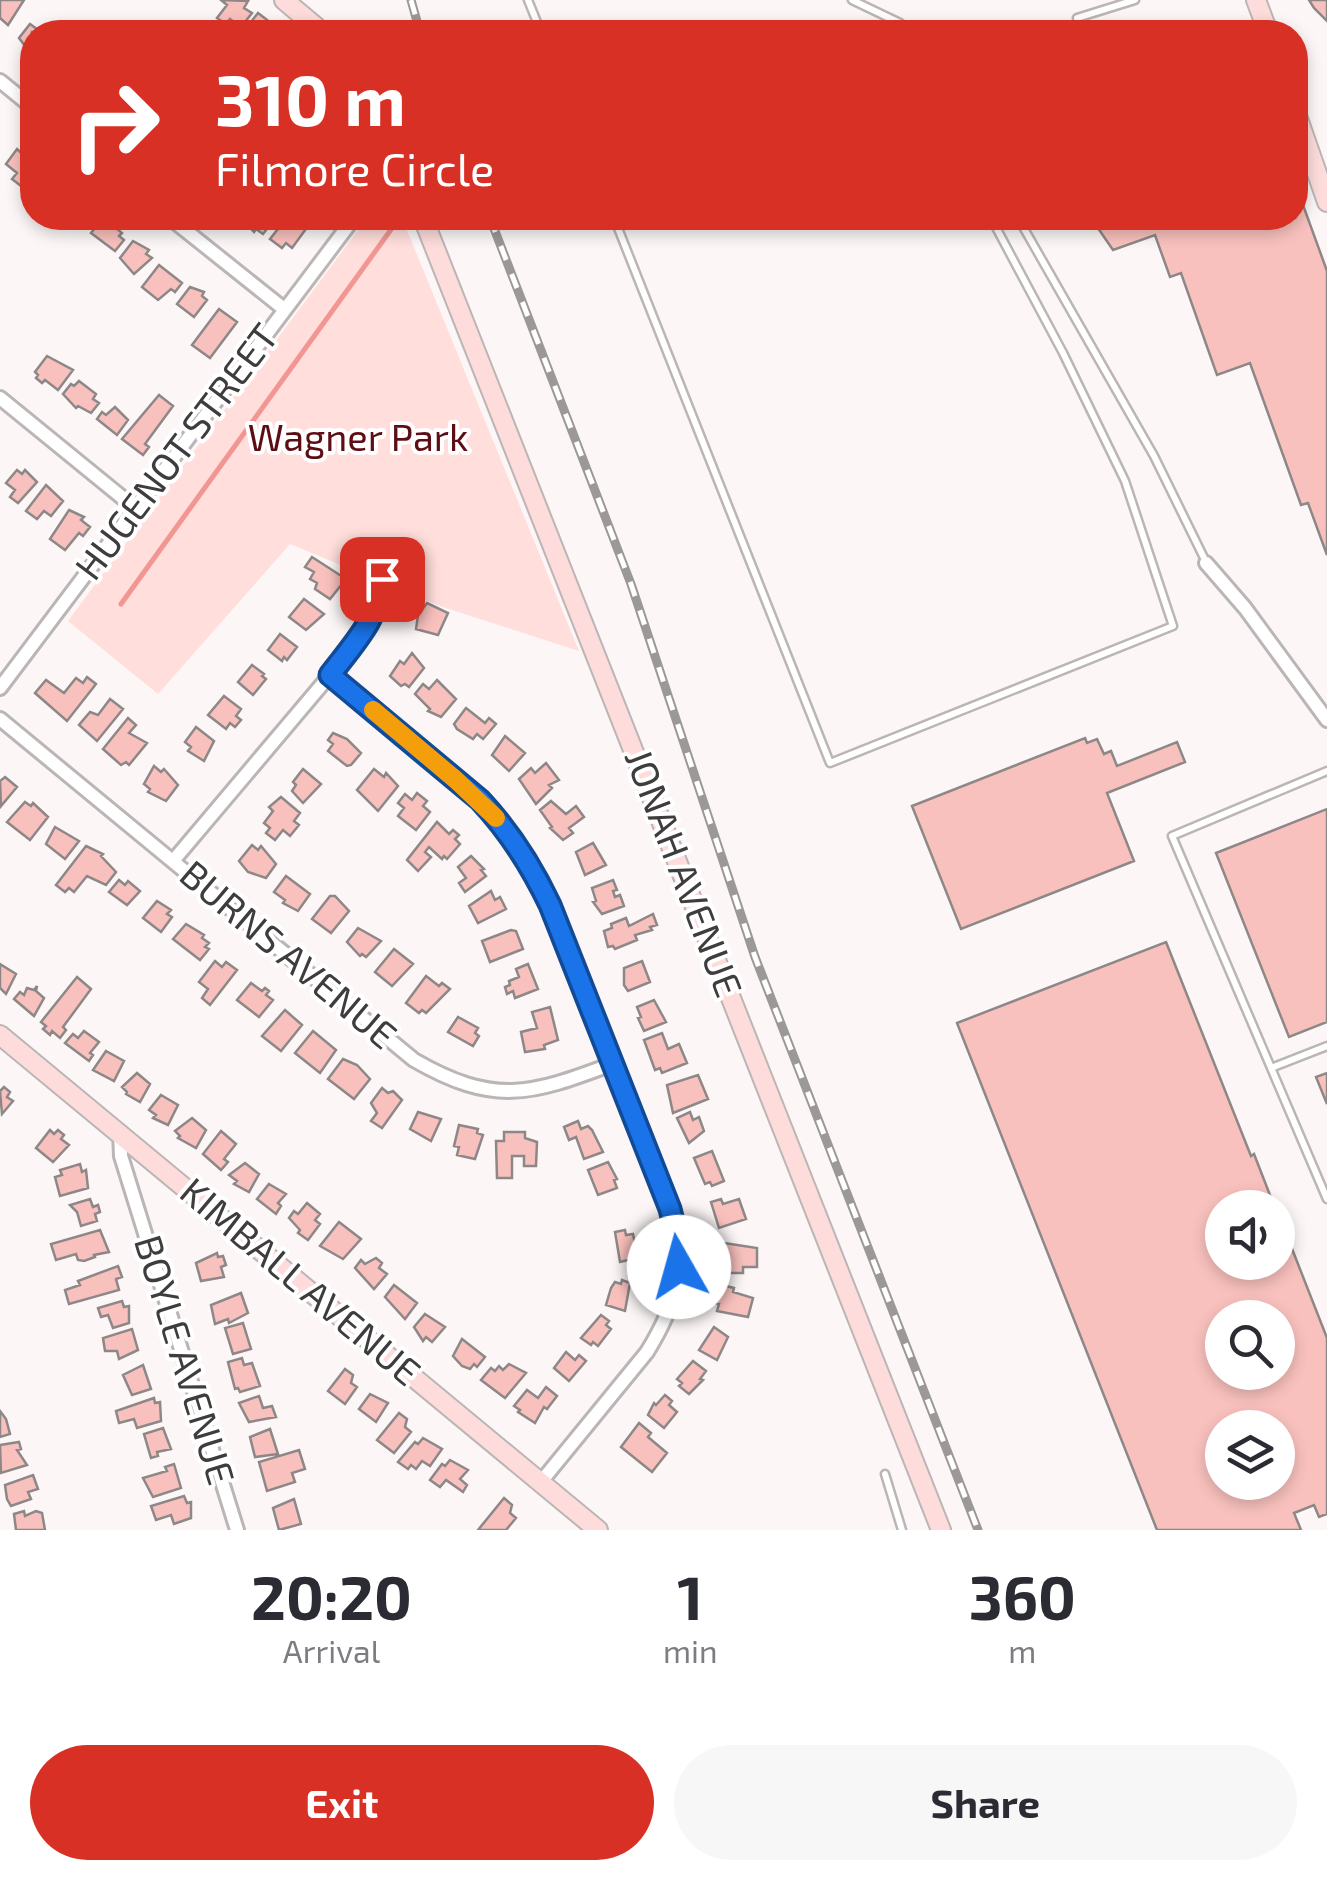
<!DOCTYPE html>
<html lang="en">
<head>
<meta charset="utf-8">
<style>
	:root { --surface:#fff; --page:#f7f7f7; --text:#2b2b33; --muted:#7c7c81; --accent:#d93025 }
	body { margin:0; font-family:"Exo 2",sans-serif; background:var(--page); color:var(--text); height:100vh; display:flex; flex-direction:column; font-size:38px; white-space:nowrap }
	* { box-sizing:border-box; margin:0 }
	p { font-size:32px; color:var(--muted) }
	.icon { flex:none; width:55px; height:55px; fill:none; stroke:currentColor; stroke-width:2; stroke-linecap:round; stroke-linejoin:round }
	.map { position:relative; height:1530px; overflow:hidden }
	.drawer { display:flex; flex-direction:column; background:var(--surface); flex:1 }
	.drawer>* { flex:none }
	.guide { position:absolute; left:20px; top:20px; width:1288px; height:210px; border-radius:40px; box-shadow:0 5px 15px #0003; background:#d93025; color:#fff; overflow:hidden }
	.controls { position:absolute; left:1205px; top:1190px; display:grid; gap:20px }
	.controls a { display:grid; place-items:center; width:90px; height:90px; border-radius:50%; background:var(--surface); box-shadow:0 5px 15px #0003; font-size:50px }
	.pin { position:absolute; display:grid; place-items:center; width:85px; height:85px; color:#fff; margin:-42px; border-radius:20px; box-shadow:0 5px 15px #0006 }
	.me { position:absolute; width:110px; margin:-55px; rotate:353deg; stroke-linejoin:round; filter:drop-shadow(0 0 8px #0008) }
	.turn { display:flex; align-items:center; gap:35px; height:210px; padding:0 30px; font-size:45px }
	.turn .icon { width:130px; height:130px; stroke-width:2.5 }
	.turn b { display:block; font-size:70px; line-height:85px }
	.eta { display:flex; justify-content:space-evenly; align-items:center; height:170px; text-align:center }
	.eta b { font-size:60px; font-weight:700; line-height:70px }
	.button { display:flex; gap:20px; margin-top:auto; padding:20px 30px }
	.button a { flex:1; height:115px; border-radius:60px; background:var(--accent); color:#fff; font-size:40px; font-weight:700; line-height:115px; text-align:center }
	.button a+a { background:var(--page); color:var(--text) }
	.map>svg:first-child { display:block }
</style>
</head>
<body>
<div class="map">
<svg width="1327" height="1530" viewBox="0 0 1327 1530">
	<rect width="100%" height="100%" fill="#fcf6f6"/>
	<path fill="#ffdedb" d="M367,218h35l177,433 -139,-45 -150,-62 -132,150 -90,-73z"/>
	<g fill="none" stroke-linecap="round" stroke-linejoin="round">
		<path stroke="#f19692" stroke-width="5" d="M121,604l274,-380"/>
	</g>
	<path fill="#f9c1bd" stroke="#8d8887" stroke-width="2.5" fill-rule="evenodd" d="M0,0h24l-16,25 -8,-7z
		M221,0l27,1 -4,7 8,5 -11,14 -11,-8 -4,5 -9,-6 10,-13z
		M1309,0h18v21l-13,-13z
		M258,13l21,16 -2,3h-34z
		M30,24l11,8h-9v23l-13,-17z
		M17,149l15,14v9l-11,14 -9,-7 5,-6 -11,-9z
		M1295,183l32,88v284l-19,-52 -7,2 -51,-142 -33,12 -36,-102 -11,4 -15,-42 -42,15 -22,-32h204z
		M241,218h34l-12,16 -7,-5 -2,3z
		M286,218h28l-22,30 -6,-5 -4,5 -12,-9 15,-19 4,1z
		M106,220l16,13 -3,3 5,4 -9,11 -24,-18 8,-10 3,2z
		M133,241l16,9 -3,4 6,4 -18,16 -14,-16z
		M159,265l23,18 -7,9 -4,-3 -13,11 -16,-13z
		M190,287l14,5 -2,4 5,4 -13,17 -17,-13z
		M219,309l18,13 -27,36 -18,-13z
		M47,356l26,14 -15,20 -13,-10 -3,3 -6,-5 2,-3 -3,-3z
		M79,381l17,13 -3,5 6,4 -8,10 -13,-7 -2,2 -13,-14 8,-10 3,2z
		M159,395l14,11 -28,38 4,3 -6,8 -21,-16z
		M115,407l13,13 -11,15 -20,-16 5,-7 4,3z
		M17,470l5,4 3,-4 12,12 -19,21 -8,-6 5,-7 -9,-7z
		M46,485l17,16 -12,15 -7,-5 -7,8 -11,-8z
		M69,510l15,7 -3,3 9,7 -7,9 -4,-3 -14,17 -15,-11z
		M312,557l34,22 -16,20 -15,-10 2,-6 -7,-4 4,-7 -9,-5z
		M304,599l20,15 -18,16 -17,-13z
		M427,603l21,10 -10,22 -22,-6 2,-14z
		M280,634l17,13 -10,13 -3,-3 -2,4 -14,-11z
		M412,653l12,15 -15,19 -4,-3 -4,2 -11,-10 10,-15 4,3z
		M252,665l12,9 -2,2 4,3 -13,16 -15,-13z
		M87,677l9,7 -29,37 -32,-28 11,-13 18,13 12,-15 7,5z
		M437,680l19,19 -15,18 -13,-6 2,-2 -15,-15 8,-10 6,5z
		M224,696l17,13 -5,7 5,4 -6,7 -5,-4 -4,6 -18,-14z
		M110,699l13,10 -26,32 -18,-16 11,-13 8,3z
		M466,708l19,15 4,-5 7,6 -13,15 -6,-5 -4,5 -16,-10 -3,-5z
		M128,718l8,7 -7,8 18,10 -18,22 -3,-3 -5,3 -18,-16z
		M196,727l18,14 -10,20 -16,-10 3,-4 -6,-5z
		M333,733l14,6 14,14 -10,12 -4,1 -19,-15 5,-7 -5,-4z
		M505,736l20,17 -16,18 -17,-16z
		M1085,738l2,5 10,-4 7,15 7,-3 6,15 60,-24 8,20 -78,31 27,68 -173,68 -49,-123z
		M546,763l13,17 -10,5 3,3 -16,16 -17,-25 12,-11 4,5z
		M154,766l7,6 3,-3 14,16 -12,16 -18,-9 2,-3 -6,-5z
		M303,769l18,15 -18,19 -11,-12 4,-6 -3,-3z
		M374,769l10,8 2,-4 12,13 -20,25 -21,-21z
		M5,777l12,10 -16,19 -1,-25z
		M417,793l10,8 -4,5 7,6 -14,18 -18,-14 6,-8 -6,-5 7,-9 7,6z
		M281,797l19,16 -6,8 5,4 -9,11 -7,-6 -8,10 -9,-7 4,-5 -6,-5 9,-12 -4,-4z
		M551,801l15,13 10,-8 8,11 -15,11 4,5 -10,7 -13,-12 2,-1 -12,-17z
		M25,802l6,4 2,-3 15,14 -18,23 -23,-18z
		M1327,809v213l-38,15 -73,-184z
		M437,822l12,12 4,-4 6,5 -4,4 5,5 -13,15 -3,-3 -2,3 -13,-12 -4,5 6,5 -13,14 -11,-11z
		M55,827l24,14 -14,18 -19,-15z
		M593,843l13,22 -21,10 -9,-23z
		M252,845l6,5 3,-4 15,18 -10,14 -18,-6 -9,-11z
		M86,846l17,8 -2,2 15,16 -10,13 -19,-9 -13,16 -5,-4 -4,4 -9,-7z
		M471,856l13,13 -3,1 5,6 -21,16 -6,-9 7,-5 -8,-11z
		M286,876l24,18 -12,17 -15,-8 2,-3 -11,-8z
		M119,880l6,5 3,-4 12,10 -13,14 -18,-13z
		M613,880l4,10 -4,1 2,6 5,-2 4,11 -22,8 -9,-12 3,-1 -4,-13z
		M491,891l4,9 5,-3 6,12 -28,14 -9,-17z
		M330,896h5l14,15 -18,22 -19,-14z
		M157,901l14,9 -4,4 5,3 -11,15 -18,-14z
		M653,914l4,11 -7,2 2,3 -17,5 2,5 -22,9 -2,-3 -5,1 -4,-16 8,-3 -1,-4 15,-6 3,8z
		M186,924l18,11 -2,3 7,5 -4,4 4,2 -9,11 -27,-21z
		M358,928l23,13 -15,16 -4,-3 -2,2 -13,-14z
		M511,930l5,1 7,18 -33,13 -8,-21z
		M1166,942l85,214 3,-2 21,54h-53v54h56v-49l49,125v176l-8,3 -5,-12 -20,8 7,17h-144l-200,-507zM1222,1318h56v54h-56zM1222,1428h56v54h-56z
		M394,949l19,15 -21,22 -17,-14z
		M215,961l7,6 4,-5 11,8 -27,35 -8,-7 6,-9 -9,-7z
		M642,961l8,21 -22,9 -4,-6v-17z
		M0,964l16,10 -10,20 -6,-6z
		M528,964l10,25 -23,9 -2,-7 -6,3 -2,-7 5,-2 -1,-4 10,-4 -3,-8z
		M426,976l13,10 3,-3 8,6 -24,24 -4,-3 -3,3 -13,-10z
		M77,977l14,12 -28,38 3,3 -6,8 -8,-7 -2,4 -7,-6 3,-3 -5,-4z
		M251,983l11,8 3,-3 4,3 -3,4 7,5 -14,17 -22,-17z
		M37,986l-1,5 8,7 -10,18 -20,-17 6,-7 4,3 3,-7 7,2z
		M654,1000l12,22 -22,9 -6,-13 3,-1 -4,-10z
		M550,1007l8,33 -14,5 1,4 -20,3 -4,-20 16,-4 -5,-16z
		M285,1010l17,15 -21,26 -19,-15z
		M458,1017l20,11 -3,5 4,3 -6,10 -25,-14z
		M84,1031l15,11 -9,11 3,2 -4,6 -24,-18 8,-9 5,4z
		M313,1031l23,19 -16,23 -25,-20z
		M662,1033l6,16 11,-5 8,19 -25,10 -2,-5 -5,2 -11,-30z
		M106,1051l18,10 -10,20 -21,-11z
		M343,1059l14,6 13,14 -16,20 -26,-20z
		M137,1073l13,11 -10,18 -14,-8 1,-2 -5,-5z
		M1327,1073v31l-11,-27z
		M698,1075l10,24 -35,14 -6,-28z
		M4,1087l6,5 -3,5 6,4 -11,13 -2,-23z
		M382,1088l6,5 5,-2 9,9 -20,28 -11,-7 6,-8 -6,-10z
		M161,1095l17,10 -10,20 -15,-7 3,-3 -7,-5z
		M418,1112l23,7 -10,22 -21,-12z
		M690,1112l3,8 6,-3 5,14 -15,12 -12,-25z
		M192,1118l14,12 -10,18 -18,-10 2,-2 -5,-5z
		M578,1121l3,8 7,-3 4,4 11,22 -19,7 -8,-22 -7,3 -5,-13z
		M459,1125l19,4 -1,4 6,2 -8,24 -18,-4 2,-8 -5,-1z
		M50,1130l4,4 4,-4 6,5 -3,4 8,6 -16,17 -17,-14z
		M221,1131l15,13 -12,15 4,3 -7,8 -18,-16z
		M504,1132h21v6l12,4 -1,24h-12v-10h-12v22h-15l-1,-37h8z
		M712,1151l12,30 -12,5 -2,-4 -5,2 -11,-26z
		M608,1162l9,17 -3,1 3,8 -19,7 -10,-25z
		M245,1163l14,11 -10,18 -15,-8 3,-3 -8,-6z
		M80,1164l2,8 4,-2 2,18 -28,8 -5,-19 7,-2 -2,-5z
		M269,1184l17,10 -8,9 3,3 -5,8 -19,-15z
		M90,1199l3,8 5,-2 2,7 -5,2 2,7 -16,5 -4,-14 -7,-7z
		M721,1199l2,5 16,-5 7,20 -27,9 -8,-26z
		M307,1203l13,11 -5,6 5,4 -12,16 -10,-7 2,-3 -11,-12 5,-7 4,3z
		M339,1222l22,17 -18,20 -23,-13z
		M100,1230l9,22 -15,3 1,2 -11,4 -6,-1 -2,-6 -20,6 -5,-16z
		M625,1230l1,5 7,-1 4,19 -6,2 1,4 -12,3 -5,-30z
		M724,1243l33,5v19h-14v6h-18l-3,-3z
		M217,1253l1,4 5,-1 3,9 -5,2 3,10 -23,4 -5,-18z
		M376,1258l6,5 -3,5 8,6 -13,15 -19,-21 6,-8 4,4z
		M118,1266l4,11 -6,2 3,11 -50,14 -4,-14 15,-5 -2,-4z
		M622,1280l8,3 -5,28 -19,-6 5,-17 4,-6 6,2z
		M394,1285l23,18 -12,16 -20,-22z
		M722,1285l12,3 -1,4 20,6 -5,19 -31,-6 2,-7 -4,-1z
		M241,1293l7,20 -19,10 -1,-4 -13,5 -4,-19z
		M122,1301l2,6 5,-1v17l-16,5 -5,-13 -7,2 -3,-9z
		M425,1314l20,13 -13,15 -6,-5 -3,4 -9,-14z
		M601,1315l8,6 -3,4 5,4 -13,17 -5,-4 -2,3 -10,-7z
		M243,1323l8,26 -18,5 -8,-26z
		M714,1327l14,10 -11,23 -18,-10z
		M132,1329l6,21 -19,9 -2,-8h-12l-2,-13z
		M462,1339l23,18 -8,10 -3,-3 -4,5 -8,-3 -9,-10z
		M566,1352l9,8 4,-5 7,6 -17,20 -15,-13z
		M242,1358l2,7 8,-2 8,23 -20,6 -2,-4 -3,1 -7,-27z
		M693,1361l13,10 -6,8 3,1 -14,14 -10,-8 3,-3 -5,-4z
		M509,1364l17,9 -21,25 -24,-18 10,-12 4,3 4,-5 4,4z
		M143,1365l8,24 -19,6 -9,-20z
		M345,1369l8,6 -2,8 6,4 -12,17 -17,-13z
		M546,1387l11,9 -10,13 -3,-2 -9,16 -17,-11 2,-2 -6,-4 13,-16 11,8z
		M370,1394l18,9 -12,19 -17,-13z
		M665,1395l7,6 -3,4 8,7 -13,16 -16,-13 6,-12 2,2z
		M259,1396l4,12 9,-2 4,11 -27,5 -10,-19z
		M154,1398l1,5 5,-1 1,19 -24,7 -3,-9 -15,4 -3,-12z
		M0,1411l6,8 4,15 -10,3z
		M399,1413l8,6 -2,8 6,5 -17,21 -17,-13z
		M639,1423l12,10 -3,4 19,16 -15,19 -31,-25z
		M163,1428l8,21 -14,3 1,4 -7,2 -7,-24z
		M270,1429l8,25 -23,3 -5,-20z
		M423,1438l19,11 -12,17 -8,-5 -6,8 -5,-4 -3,4 -10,-7 17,-20 3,2z
		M19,1442l2,7 -4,1 10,15 -26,8 -1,-28z
		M299,1450l6,19 -13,4 3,9 -28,9 -8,-29z
		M450,1460l18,10 -8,9 7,6 -4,7 -17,-12 -6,7 -10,-7 12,-16 3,2z
		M174,1464l7,24 -28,9 -10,-19 24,-7 -2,-4z
		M33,1475l5,14 -10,3 3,7 -20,7 -4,-7 -2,-14z
		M184,1496l3,7 4,-1v16l-17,6 -3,-9 -15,5 -5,-14z
		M504,1498l8,7 -2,8 6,5 -10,12h-28z
		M294,1499l7,25 -22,6 -6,-22z
		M24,1511l1,5 11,-5 6,2 3,17h-29l-2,-16z"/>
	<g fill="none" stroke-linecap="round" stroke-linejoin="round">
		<defs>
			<path id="lane" d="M528,0l13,32
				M852,0l48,23 8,9
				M1077,18l58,-18
				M614,218l216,545 343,-137 -48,-145 -62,-128 -72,-135
				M1018,218l136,238 52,106
				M1327,771l-155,65 155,363
				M1271,1068l56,-22
				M885,1474l17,56"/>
			<path id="street" d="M0,81l32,26
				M170,218l114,91
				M0,398l135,110
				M1206,563l39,45 82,112
				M330,675l150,125 32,37 37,68 121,304c16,58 8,93 -23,143l-107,131
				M0,688l354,-470
				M0,719l414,341c80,46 116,35 198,4
				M173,861l157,-186 45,-64 7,-17v-15
				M120,1132l1,24 116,374"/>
			<path id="secondary" d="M284,0l38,32
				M1256,0l12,32
				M1295,110l32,92
				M423,218l518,1312
				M0,1035l598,495"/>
		</defs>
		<use href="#lane" stroke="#bbb6b5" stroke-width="11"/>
		<use href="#street" stroke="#bbb6b5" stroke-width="18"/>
		<use href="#secondary" stroke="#bbb6b5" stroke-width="22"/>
		<use href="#lane" stroke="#fff" stroke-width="6"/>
		<use href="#street" stroke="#fff" stroke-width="12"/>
		<use href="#secondary" stroke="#fddcdb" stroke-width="18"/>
		<defs>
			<path id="rail" d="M411,0l9,32
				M490,218l141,366 124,373 223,573"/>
		</defs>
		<use href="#rail" stroke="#9c9898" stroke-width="9"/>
		<use href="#rail" stroke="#fff" stroke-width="5" stroke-dasharray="15" stroke-linecap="butt"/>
	</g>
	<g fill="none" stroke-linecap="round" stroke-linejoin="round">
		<defs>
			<path id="route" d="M382,579c-1,37 -31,68 -52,96l150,125c30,32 51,65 70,105l120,304 9,37v21"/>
		</defs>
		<use href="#route" stroke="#114b97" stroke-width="25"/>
		<use href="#route" stroke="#1a73e8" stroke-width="18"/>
		<path stroke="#f59e0b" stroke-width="18" d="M373,710l83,70 40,38"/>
	</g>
	<g text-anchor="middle" stroke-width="8" stroke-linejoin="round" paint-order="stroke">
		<g font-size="38" fill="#5d0d14" stroke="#fff">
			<text x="358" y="451">Wagner Park</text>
		</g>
		<g font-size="38" fill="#3e3c3c" stroke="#fff">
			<text transform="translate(177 452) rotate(-53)" y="13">HUGENOT STREET</text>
			<text transform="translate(683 873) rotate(69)" y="13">JONAH AVENUE</text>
			<text transform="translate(288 955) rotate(40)" y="13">BURNS AVENUE</text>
			<text transform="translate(300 1282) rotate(40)" y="13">KIMBALL AVENUE</text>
			<text transform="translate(184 1360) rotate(73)" y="13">BOYLE AVENUE</text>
		</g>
	</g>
</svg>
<div class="controls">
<a><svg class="icon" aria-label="sound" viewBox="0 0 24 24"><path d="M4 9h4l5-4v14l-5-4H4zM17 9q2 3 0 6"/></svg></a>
<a><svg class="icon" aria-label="search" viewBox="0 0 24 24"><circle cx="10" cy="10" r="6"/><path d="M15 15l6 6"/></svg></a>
<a><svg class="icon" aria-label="layers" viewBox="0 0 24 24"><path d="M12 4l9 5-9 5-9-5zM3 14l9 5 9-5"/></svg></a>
</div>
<div class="pin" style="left:382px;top:579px;background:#d93025"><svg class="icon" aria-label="arrive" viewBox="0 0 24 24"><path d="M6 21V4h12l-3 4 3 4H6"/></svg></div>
<svg class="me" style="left:679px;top:1267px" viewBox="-20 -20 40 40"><circle r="19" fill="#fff"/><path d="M0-13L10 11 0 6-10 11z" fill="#1a73e8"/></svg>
<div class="guide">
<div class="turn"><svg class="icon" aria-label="right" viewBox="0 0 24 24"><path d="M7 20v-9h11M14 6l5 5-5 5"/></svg><div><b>310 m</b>Filmore Circle</div></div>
</div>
</div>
<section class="drawer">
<div class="eta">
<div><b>20:20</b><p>Arrival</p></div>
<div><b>1</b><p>min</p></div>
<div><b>360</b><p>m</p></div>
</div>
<div class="button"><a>Exit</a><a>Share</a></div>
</section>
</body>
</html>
